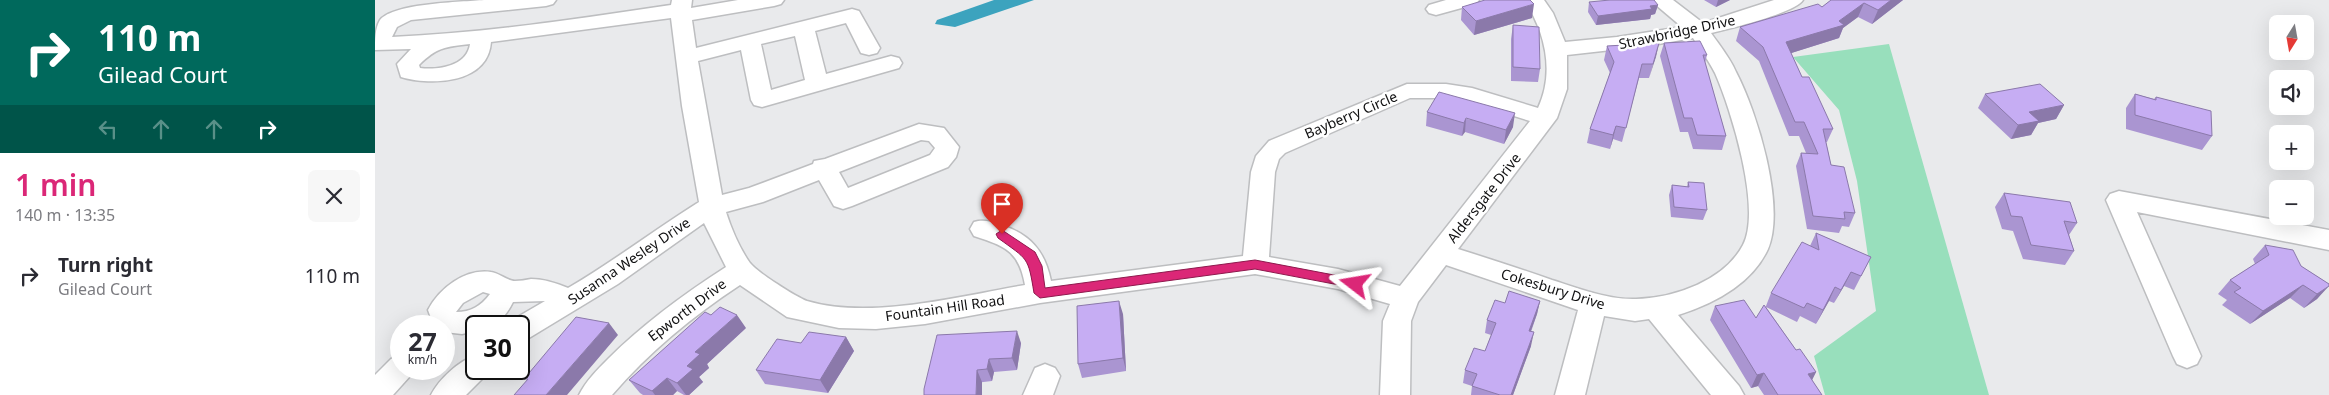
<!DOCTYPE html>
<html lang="en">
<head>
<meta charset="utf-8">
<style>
	:root { --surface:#fff; --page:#f7f7f7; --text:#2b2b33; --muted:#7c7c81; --accent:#db2777 }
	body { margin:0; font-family:"Noto Sans",sans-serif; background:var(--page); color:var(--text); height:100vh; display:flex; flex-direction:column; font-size:19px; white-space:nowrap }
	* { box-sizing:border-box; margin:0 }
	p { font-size:16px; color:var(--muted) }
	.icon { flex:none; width:28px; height:28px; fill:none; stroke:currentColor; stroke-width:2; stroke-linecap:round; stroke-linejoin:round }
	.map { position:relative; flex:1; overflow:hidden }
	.side { display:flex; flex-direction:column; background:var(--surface); width:375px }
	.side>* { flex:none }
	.top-card { background:#00695c; color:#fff; overflow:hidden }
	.needle { width:32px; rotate:191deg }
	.controls { position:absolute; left:1894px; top:15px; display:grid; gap:10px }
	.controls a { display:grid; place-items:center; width:45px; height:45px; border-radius:8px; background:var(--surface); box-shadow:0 5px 20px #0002; font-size:25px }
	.speed { position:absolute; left:15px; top:315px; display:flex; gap:10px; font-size:25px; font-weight:700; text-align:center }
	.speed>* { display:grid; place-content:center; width:65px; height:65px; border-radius:50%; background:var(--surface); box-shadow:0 5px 20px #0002; line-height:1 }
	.speed small { font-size:12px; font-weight:400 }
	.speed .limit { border:2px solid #111; border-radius:8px; background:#fff; color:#111 }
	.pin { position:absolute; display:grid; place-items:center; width:42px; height:42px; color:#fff; margin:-51px -21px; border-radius:50% 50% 50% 0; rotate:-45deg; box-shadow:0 0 5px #0007 }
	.pin .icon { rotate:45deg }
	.me { position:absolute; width:55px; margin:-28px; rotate:284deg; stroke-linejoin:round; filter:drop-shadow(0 0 4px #0008) }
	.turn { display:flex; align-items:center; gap:18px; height:105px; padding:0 15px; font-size:22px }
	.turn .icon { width:65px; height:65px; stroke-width:2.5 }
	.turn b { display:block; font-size:35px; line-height:42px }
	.lanes { display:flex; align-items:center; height:48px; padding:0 15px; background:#0003; justify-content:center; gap:25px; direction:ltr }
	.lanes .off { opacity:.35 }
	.round { display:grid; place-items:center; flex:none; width:52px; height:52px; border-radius:8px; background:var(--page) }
	.summary { display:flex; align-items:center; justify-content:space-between; height:85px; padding:0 15px }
	h1 { font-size:30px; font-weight:600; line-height:38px; color:var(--accent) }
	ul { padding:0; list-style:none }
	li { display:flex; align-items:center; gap:15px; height:75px; padding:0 15px }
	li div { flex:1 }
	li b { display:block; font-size:19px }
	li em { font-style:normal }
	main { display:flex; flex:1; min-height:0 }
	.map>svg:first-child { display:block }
</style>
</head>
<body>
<main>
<section class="side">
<div class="top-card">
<div class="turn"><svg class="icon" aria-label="right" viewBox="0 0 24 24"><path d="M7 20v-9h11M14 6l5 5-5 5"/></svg><div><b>110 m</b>Gilead Court</div></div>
<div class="lanes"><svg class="icon off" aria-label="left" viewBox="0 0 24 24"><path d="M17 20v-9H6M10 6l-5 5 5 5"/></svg><svg class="icon off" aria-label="ahead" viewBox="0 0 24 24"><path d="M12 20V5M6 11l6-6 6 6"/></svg><svg class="icon off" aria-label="ahead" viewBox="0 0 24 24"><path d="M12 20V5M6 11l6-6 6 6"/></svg><svg class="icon" aria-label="right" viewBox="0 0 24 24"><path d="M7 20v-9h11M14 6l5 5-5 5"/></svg></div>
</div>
<div class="summary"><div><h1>1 min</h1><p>140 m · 13:35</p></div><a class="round"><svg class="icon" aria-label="close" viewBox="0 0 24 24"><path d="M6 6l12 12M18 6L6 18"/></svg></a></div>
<ul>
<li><svg class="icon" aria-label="right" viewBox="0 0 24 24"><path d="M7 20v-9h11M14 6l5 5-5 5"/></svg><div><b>Turn right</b><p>Gilead Court</p></div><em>110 m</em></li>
</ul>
</section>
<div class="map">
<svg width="1954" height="395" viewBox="0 0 1954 395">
	<rect width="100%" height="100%" fill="#e9eaec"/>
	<path fill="#98dfbc" d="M1514,44l100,351h-164l-11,-39 62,-45 -19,-130 -18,-71 -46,-53z"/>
	<path fill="#3ca3be" d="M619,0h40l-79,27 -20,-3 2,-4z"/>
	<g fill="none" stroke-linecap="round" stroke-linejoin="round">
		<defs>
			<path id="minor" d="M109,0h72l-3,4 -7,2 -135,14 -14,7 -5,10c94,-4 186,-18 279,-32l1,-5h20l-1,8 47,-8h46l-3,4 -7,2 -82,14 4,28 156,-39 7,2 21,37 -3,5 -8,2 -8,-2 -15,-30 -31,8 11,43 65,-18 8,2 3,5 -3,5 -137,39 -8,-2 -3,-5 -10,-50 -43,11 24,134 27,-7 64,-24 1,-3 11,-2 94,-35 25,4 15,19 -3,10 -8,10 -96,39 -9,3 -9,-3 -15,-26 -56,22 -37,10c5,16 14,37 24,51 7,9 46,34 57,38 63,19 154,-5 218,-16 -6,-34 -20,-39 -51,-49l-4,-7 4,-7c10,-3 17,0 27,3 29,9 44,26 50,56l192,-25 8,-84 5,-16 13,-15 138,-57h39l26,4 66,20c17,-36 7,-77 -14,-108h20l9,13 12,29 52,-5 65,-10 -32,-27h23l30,23 71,-23h29c-8,13 -74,29 -92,33 9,13 19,25 25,39 21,40 50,134 32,177 -16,35 -55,55 -90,66l61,71 5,9h-33l-62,-76 -14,2 -31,-5 -19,79h-30l23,-85 -132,-45 -28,37 -7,19 -1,74h-30l3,-74 7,-17 -52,-15 -83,-15 -215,29 -115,21 -49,5 -37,-1 -52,-11 -47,-32c-47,31 -91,67 -128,110h-33c7,-14 18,-25 29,-36 35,-35 76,-65 118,-92l-22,-44 -86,61 -89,54 -10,3v-15h-12l2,-4 36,-21 -32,1c-9,18 -17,24 -37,24v5l-14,3 -18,-2v-6h-10l-6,-16c11,-21 37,-42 63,-38 8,1 17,9 24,9 5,0 11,-1 16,-2 13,0 25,4 37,9 45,-26 86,-58 131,-86l-17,-96 -11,-88 -180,24c-3,42 -60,44 -90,35l-4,-13 14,-15 -36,1c0,-10 0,-22 5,-30 14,-17 81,-18 104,-20zM420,36l10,44 -34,10 -10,-46zM1318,38c7,11 16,23 22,35 16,36 47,136 28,172 -19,36 -69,53 -107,54 -28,1 -58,-11 -84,-19 -31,-11 -62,-21 -94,-31l99,-131 10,-29v-34l80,-9zM95,44c-3,23 -33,26 -50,24l-1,-3c18,-18 26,-18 51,-21zM1035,98h36l23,4 61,19 -130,165 -62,-17 -69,-12 6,-85 4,-13 6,-6zM546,140l8,1 6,7 -5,7 -82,33 -9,-16zM108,292l7,2c-9,12 -19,18 -34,18l7,-9z
				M1071,0h33l-3,4 -40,11 -7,-2 -3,-4 3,-4z
				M1744,191l210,39v20l-192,-38 64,144 -4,8 -10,4 -10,-4 -4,-8 -67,-156 4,-6z
				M26,355v14h14l-4,6 -18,20h-18v-20l16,-16z
				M101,355v14h14l-4,6 -20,20h-35c8,-16 28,-34 45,-40z
				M670,364l10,4 5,8 -7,19h-30l12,-27z"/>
		</defs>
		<use href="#minor" stroke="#bdbec0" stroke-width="3"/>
		<use href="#minor" fill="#fff" fill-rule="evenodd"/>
	</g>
	<path fill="#aa95d1" d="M1329,0h26l-14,7z
		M1456,0h72l-31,24 -14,-7 -15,11 -4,10 -48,15 11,24 31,52 -6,13h-1l5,23 24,48 -6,14 -7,-1 -3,7 -32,-4 -11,-63 5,-13h5l-7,-17h-10l-30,-75 -23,-20 4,-14 82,-20z
		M1214,2l69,3 -3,9 -4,1 -1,4 -54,6 -8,-13z
		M1087,7l70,11 -58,17 -13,-15z
		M1138,25l27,44 -2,13 -27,-1v-42z
		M1284,43l-10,35h-10l-17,64 -9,-3 -3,10 -23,-6 3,-14 20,-56 -6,-13 3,-14z
		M1289,43l43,12 -2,8 21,73 -4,14 -29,-1 -5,-17h-8l-20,-76z
		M1610,94l79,11 -8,14 -18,4 -7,12 -20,4 -33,-31z
		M1760,94l19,5 2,-2 56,39 -10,14 -76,-21v-21z
		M1052,112l86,15 -9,17 -39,-12 -3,4 -36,-10z
		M1313,182l19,28 -4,10 -32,-3 -2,-22 3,-10 15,2z
		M1629,193l73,30 -8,12 5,16 -9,14 -42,-6 -10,-28 -11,-2 -7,-22z
		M1441,233l55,24 -17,33 -10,-4 -10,17 -5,-2 -13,23 -16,-8 -3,6 -31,-15 30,43 20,22 -4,8 10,15h-58l-6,-9 -7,2 -41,-68 5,-14 41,12 10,-12 5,-13 39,-47z
		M1890,245l36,21 28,18 -12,15 -13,9 -14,-10 -40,26 -28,-19 5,-5 -9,-6 12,-14 25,-16 -2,-5z
		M1165,301l-3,13 -6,18v14l-18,49h-42l1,-9 -9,-3 2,-13 20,-19 6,-16 -6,-2 2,-13 18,-17z
		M748,314l3,57 -44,7 -4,-14z
		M371,328l-39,36 2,4 -10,9 4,5 -14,13h-5l-7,-4 -4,4h-30l-3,-2 -11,-13z
		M471,337l8,14 -26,42 -63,-9 -9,-14 45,-27z
		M646,343l-4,27 -23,2 -2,9 -68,8z"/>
	<path fill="#8b79aa" d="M1343,0h12l-14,7z
		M1516,0h12l-31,24 6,-14z
		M1489,3l-6,14 -15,11 -4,10 -57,18 4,-14 53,-21z
		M1159,4l-2,14 -58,17 2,-14z
		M1283,5l-3,9 -4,1 -1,4 -54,6 2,-9z
		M1284,43l-3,14 -7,21z
		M1689,105l-8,14 -18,4 -7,12 -20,4 7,-14 11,-13z
		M1140,113l-2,14 -9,17 2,-14z
		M1091,118l-1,14 -3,4 2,-13z
		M1241,126l-3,13 -3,10 3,-14z
		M1476,272l-7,14 -10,17 7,-13z
		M1928,285l-13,13 -40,26 13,-13z
		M1954,286l-12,13 -13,9 13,-14z
		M1460,287l-6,14 -13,23 7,-14z
		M744,301l4,13 3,57 -3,-13z
		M1165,301l-3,13 -11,30 3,-13z
		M362,315l9,13 -39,36 2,4 -10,9 4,5 -14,13h-3l-9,-12 18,-31z
		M234,323l9,12 -51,60h-21z
		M642,331l4,12 -4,27 -5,-12z
		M1159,332l-3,14 -18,49h-2z
		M471,337l8,14 -26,42 -8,-13z
		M614,359l5,13 -2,9 -5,-12z
		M602,370l5,12v13h-6z
		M1441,372l-7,14 -1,-12z
		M1389,373l-6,13 -7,2 6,-13z
		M292,378l10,13 -4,4h-18l-3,-4z"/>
	<path fill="#c6adf3" stroke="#8b79aa" d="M1110,0h45l4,4 -58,17 -14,-14z
		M1235,0h44l4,5 -8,1 2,3 -54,7 -9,-14z
		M1456,0h60l-13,10 -14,-7 -25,18 5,4 -58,17 16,35h7l24,52h-10l8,36 13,2 11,46 -11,-1 1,7 -32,-3 -12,-63 17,1 -14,-32h-9l-32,-75 -23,-20 78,-23 4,3z
		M1138,25l26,2 1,42 -27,-2z
		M1325,41l7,14h-4l23,81 -29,-1 -5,-17h-8l-20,-75z
		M1284,43l-6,21h-11l-16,64 -10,-2 -3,9 -23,-6 24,-67 -7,-16z
		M1665,84l24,21 -35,7 10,9 -21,4 -33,-31z
		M1064,92l76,21 -9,17 -40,-12 -2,5 -37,-11z
		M1760,94l21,6v-3l55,14 1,25 -77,-21z
		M1313,182l16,1 3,27 -33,-3 -2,-22 17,2z
		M1629,193l66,9 7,21 -13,-2 10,30 -43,-6 -9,-28 -11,-1z
		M1441,233l55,24 -10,19 -10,-4 -10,18 -6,-3 -12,23 -16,-7 -3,5 -33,-15 31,-51 17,8z
		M1890,245l28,5 8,16 28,18v2l-12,8 -14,-9 -40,26 -29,-19 7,-4 -11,-8 39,-25z
		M1134,291l31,10 -11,30 5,1 -23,63h-11l-28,-9 5,-12 -12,-4 9,-22 11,3 11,-28 -9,-3 8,-20 10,3z
		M1369,300l12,18 8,-13 32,45 4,-1 16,23 -8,2 14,21h-44l-14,-22 -7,2 -42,-69z
		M744,301l4,57 -45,6 -1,-58z
		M345,307l17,8 -42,37 5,2 -13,12 6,3 -16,14 -10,-5 -15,13 -23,-11 76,-68 6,3z
		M201,317l33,6 -63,72h-32l14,-16h-4z
		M642,331l-5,27 -23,1 -2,10 -10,1 -1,25h-52v-6l13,-54z
		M434,332l37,5 -26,43 -64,-10 21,-31 24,4z"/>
	<path fill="#db2777" stroke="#8e194d" d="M627,230l33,22 7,14 3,22 210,-28 100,19 6,5 -6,4 -100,-19 -215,29 -6,-5c-6,-37 -6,-33 -36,-55l-2,-4z"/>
	<g text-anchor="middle" stroke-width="5" stroke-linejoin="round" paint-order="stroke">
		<g font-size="14" fill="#101011" stroke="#fff">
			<text transform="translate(1302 32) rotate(-12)" y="5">Strawbridge Drive</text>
			<text transform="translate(976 115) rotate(-23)" y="5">Bayberry Circle</text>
			<text transform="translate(1109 198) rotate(-52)" y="5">Aldersgate Drive</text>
			<text transform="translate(254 261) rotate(-34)" y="5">Susanna Wesley Drive</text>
			<text transform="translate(1178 289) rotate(17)" y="5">Cokesbury Drive</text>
			<text transform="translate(570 308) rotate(-8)" y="5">Fountain Hill Road</text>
			<text transform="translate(312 310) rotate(-37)" y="5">Epworth Drive</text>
		</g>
	</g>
</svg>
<div class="controls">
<a><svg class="needle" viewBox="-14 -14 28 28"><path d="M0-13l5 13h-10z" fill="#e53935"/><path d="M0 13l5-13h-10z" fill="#7c7c81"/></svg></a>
<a><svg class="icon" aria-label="sound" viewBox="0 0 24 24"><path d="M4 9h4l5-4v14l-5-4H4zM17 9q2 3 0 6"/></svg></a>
<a>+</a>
<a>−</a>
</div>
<div class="speed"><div>27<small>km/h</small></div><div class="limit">30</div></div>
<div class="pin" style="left:627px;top:234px;background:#d93025"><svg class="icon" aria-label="arrive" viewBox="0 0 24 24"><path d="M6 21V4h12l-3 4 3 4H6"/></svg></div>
<svg class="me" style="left:980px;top:284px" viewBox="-20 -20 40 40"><path d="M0-17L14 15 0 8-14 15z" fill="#db2777" stroke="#fff" stroke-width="4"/></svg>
</div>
</main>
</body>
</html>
